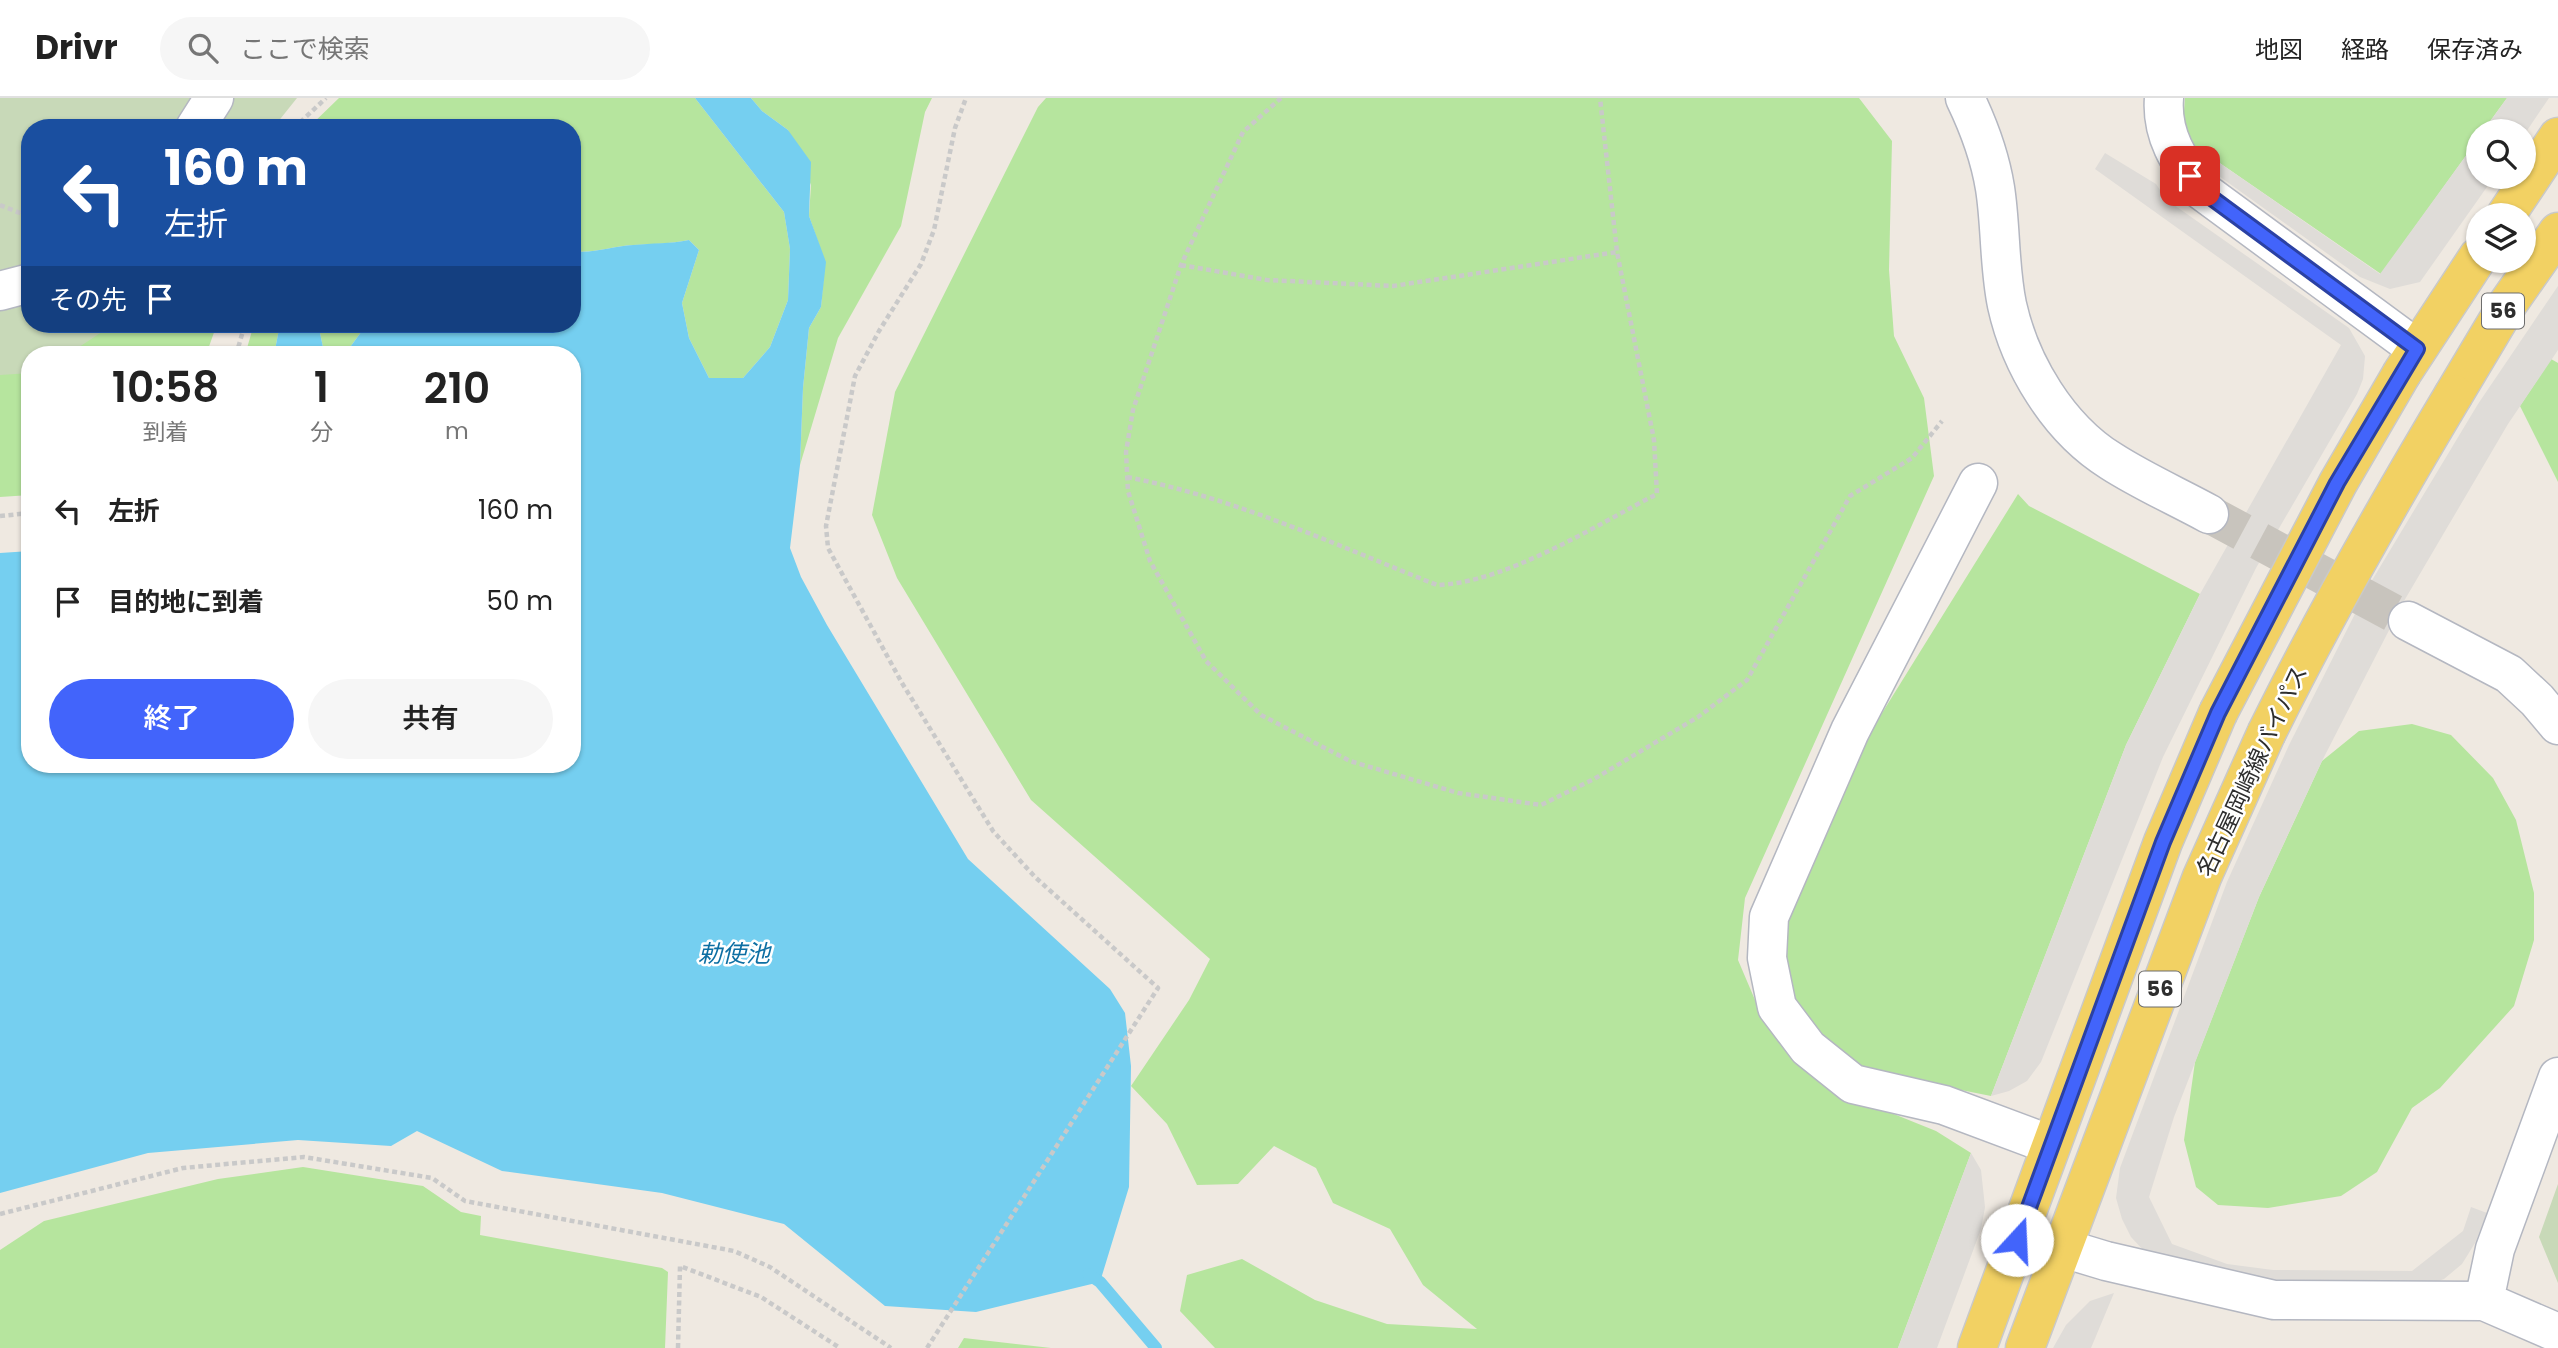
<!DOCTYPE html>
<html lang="ja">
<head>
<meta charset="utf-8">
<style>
	:root { --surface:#fff; --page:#f6f6f6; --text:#222; --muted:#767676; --line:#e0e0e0; --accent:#4264fb }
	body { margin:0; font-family:Poppins,"Noto Sans JP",sans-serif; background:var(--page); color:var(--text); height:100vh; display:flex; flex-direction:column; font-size:26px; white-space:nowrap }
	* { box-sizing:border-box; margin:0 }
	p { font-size:23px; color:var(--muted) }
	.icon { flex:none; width:38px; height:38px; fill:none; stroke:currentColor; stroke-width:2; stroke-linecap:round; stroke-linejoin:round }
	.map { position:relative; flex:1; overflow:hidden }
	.sheet { position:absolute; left:21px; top:248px; width:560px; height:427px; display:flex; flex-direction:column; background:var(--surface); border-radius:28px; box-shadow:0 2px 5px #0004 }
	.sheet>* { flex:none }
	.guide { position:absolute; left:21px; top:21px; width:560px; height:214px; border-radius:28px; box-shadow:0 2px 5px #0004; background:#1a4fa0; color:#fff; overflow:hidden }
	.controls { position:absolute; left:2466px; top:21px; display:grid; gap:14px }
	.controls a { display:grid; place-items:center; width:70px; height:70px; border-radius:50%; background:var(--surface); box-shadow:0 2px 5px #0004; font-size:35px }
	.pin { position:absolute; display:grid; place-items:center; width:60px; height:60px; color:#fff; margin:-30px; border-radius:14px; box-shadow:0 4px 10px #0006 }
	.me { position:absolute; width:77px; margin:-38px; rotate:20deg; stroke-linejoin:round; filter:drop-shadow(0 0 5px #0008) }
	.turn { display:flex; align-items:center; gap:24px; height:147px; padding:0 28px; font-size:32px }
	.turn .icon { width:91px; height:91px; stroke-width:2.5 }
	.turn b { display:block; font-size:49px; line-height:60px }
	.then { display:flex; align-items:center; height:66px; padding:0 28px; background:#0003; gap:14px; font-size:26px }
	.eta { display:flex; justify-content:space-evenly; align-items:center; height:119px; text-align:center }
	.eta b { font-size:42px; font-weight:600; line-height:49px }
	.button { display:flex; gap:14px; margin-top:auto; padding:14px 28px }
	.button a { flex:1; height:80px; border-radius:42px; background:var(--accent); color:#fff; font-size:28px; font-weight:600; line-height:80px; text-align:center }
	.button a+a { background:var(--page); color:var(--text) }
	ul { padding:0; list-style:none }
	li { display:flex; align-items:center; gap:21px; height:91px; padding:0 28px }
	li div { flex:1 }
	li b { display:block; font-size:26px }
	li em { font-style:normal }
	header { display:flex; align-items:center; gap:42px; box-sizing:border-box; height:98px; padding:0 35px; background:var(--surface); border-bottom:2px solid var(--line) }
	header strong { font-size:33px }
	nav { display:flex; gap:38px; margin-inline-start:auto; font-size:24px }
	.search { width:490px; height:63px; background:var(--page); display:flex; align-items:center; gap:18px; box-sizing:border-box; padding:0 24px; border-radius:38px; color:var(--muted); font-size:26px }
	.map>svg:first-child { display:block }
</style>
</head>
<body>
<header>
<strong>Drivr</strong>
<div class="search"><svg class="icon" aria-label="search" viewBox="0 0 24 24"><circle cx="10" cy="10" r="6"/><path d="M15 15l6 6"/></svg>ここで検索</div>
<nav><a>地図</a><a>経路</a><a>保存済み</a></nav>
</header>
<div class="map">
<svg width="2558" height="1250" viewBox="0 0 2558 1250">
	<rect width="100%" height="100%" fill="#efe9e1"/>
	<path fill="#b6e59e" d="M339,0h356l89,114 6,37 -2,51 -18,47 -27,31h-34l-20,-40 -7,-35 17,-53 -10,-10c-19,4 -37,4 -56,5 -21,1 -40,9 -61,6v-123h-264z
		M751,0h181l-7,14 -24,114 -63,112 -38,127 3,-77 6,-60 12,-21 4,-45 -16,-46 2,-31 -23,-55 -26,-19z
		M1046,0h813l33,43 -3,129 5,66 30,62 10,78 -189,422 -7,62 23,54 93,84 82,33 35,22 -73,195h-683l-35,-37 7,-36 55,-16 73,41 72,24 90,5 -54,-44 -33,-56 -57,-26 -17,-35 -42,-22 -36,38 -41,1 -30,-61 -36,-38 58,-86 21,-41 -179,-159 -134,-222 -25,-63 23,-123 143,-285z
		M2185,0h322l-24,33h-5v8l-97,135 -199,-137z
		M0,221l30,5h187l-11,31h-176v140l-30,2z
		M254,226h26l-6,31h-29z
		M323,226h44l-22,30 -21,-2 -4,-19z
		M2551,261l7,4v119l-38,-76z
		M2018,396l11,12 171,88 -74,151 -135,351 -70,-14 -52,-7 -51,-31 -29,-48 -7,-49 3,-41 71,-151z
		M2412,626l39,11 42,43 23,42 18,73v47l-20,66 -74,82 -28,20 -35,64 -36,24 -73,12 -50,-3 -22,-18 -12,-47 11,-78 64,-165 63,-136 37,-30z
		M303,1069l120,19 38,26 20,4 -1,19 182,33 6,4 -3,76h-665v-98l44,-29 174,-42z
		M964,1240l87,10h-93z"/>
	<path fill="#c8d9b8" d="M0,0h297l-24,30h-243v196h84l-47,31h-37v18l-30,2z
		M2558,1086v99l-19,-46z"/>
	<path fill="#dfdcd8" d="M2507,0h42l-25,37v-4h-41z
		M2182,39l198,137 98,-135v38h16l-74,105 -30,7 -30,-12 -162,-116z
		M2105,55l51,31 11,16 182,128 16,28 -2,23 -6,15 -101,174 -93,189 -122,305 -14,19 -18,10 -18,5 135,-351 74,-151 141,-249 -246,-176z
		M2558,188v64l-50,74 -104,177 -82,160 -63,136 -85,220 -25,80 23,47 55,20 46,6 139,1 51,-40 8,-24 16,6 -12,30 -13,21 -18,15 -19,7 -148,3 -132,-37 -14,-15 -9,-18 -6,-21 4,-30 107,-286 62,-137 82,-163 107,-178z
		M1971,1055l10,17 4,37 -4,22 -44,119h-39z
		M2114,1195l-23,55h-38l13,-23 24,-24z"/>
	<path fill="#75cff0" d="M695,0h56l11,13 26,19 23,32 -2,54 17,46 -5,45 -12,21 -6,60 -3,77 -10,83 11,29 26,48 141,234 142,130 15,24 6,53 -2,121 -29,95 -124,30 -91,-6 -101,-82 -122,-31 -160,-22 -85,-40 -26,15 -93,-6 -150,13 -148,40v-640l30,-2v214h542v-410h-298l6,-31h43l-3,9 4,19 21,2 22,-30h205v-73c21,3 40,-5 61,-6 19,-2 37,-1 56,-5l10,10 -17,53 7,35 20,40h34l27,-31 18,-47 2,-51 -6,-37z"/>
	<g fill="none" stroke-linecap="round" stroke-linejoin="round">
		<path stroke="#75cff0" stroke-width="12" d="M1088,1176l12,8 56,66"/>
		<path stroke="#c8c4bd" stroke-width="38" stroke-dasharray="38 19" stroke-linecap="butt" d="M2209,416l199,107"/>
		<defs>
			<path id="minor" d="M1965,0c14,29 25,59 30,90 6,38 4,79 12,117 13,59 51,123 104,156 31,20 65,35 98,53
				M2164,0c-3,37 15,64 37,92l216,159
				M195,30l19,-30
				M0,193l30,-8
				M1978,385l-128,248 -81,186 -2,41 10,49 31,41 45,36 91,21 107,40
				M2408,523l101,53 28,26 21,25
				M2063,1150l43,13 168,39 210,1 74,32
				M2484,1203l11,-52 63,-172"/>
			<path id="major" d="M2506,117l52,-78
				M2402,275l76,-116
				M2454,296l55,-92 49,-70
				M1977,1250l186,-506 55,-129
				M2025,1250l177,-471 64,-143"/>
		</defs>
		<use href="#minor" stroke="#b4b7c1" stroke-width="41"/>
		<use href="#major" stroke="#c9c9c9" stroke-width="41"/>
		<path stroke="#c9c9c9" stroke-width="4.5" stroke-dasharray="5 3.5" stroke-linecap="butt" d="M1281,0l-38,34 -62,133 -48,145 -7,42 2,39 22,70 56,100 55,54 89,46 108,32 83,12 53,-26 104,-62 49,-37 103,-184 62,-38 30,-37
			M294,30l32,-30
			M0,107l30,12
			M1181,167l86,15 126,6 224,-34
			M236,257l9,-31
			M1127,379c108,21 209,68 310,108 69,-2 159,-60 220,-91l-3,-54 -37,-188 -17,-154
			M0,418l30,-3
			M0,1116l183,-46 121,-11 128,21 33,23 269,50 36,16 121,81
			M678,1250l2,-82 81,31 79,51
			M927,1250l231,-360 -123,-111 -42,-46 -91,-148 -74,-135 -2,-22 29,-150 24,-45 42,-67 13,-34 21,-102 11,-30"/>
		<use href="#minor" stroke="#fff" stroke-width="38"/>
		<use href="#major" stroke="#f2d163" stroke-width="38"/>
		<defs>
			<path id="major-bridge" d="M2218,615l120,-230 64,-110
				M2266,636c57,-116 121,-228 188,-340"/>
		</defs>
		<use href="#major-bridge" stroke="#c9c9c9" stroke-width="41" stroke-linecap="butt"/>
		<use href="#major-bridge" stroke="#f2d163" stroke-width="38"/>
	</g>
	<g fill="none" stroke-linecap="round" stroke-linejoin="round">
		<defs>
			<path id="route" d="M2017,1142l146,-398 55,-129 119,-230 80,-134 -216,-159 -11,-14"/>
		</defs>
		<use href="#route" stroke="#2b41a3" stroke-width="18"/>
		<use href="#route" stroke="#4264fb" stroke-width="12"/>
	</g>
	<g text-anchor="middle" stroke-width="5" stroke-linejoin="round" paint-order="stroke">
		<g fill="#fff" stroke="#6d6d6d" stroke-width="2">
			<rect x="2482" y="195.5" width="42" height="35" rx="5"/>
			<rect x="2139" y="873.5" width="42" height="35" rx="5"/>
		</g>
		<g font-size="21" font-weight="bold" fill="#2e2e2e">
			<text x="2503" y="220">56</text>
			<text x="2160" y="898">56</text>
		</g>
		<g font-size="23" fill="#2e2e2e" stroke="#fff">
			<text transform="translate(2252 673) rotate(-65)" y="8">名古屋岡崎線バイパス</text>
		</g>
		<g font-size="24" font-style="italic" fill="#0d6fa3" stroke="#fff">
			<text x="734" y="864">勅使池</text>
		</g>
	</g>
</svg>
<div class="controls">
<a><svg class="icon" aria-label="search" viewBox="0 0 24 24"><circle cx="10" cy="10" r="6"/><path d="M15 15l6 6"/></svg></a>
<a><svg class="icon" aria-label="layers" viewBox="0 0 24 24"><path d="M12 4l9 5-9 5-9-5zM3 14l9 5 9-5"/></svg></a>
</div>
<div class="pin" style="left:2190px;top:78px;background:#d93025"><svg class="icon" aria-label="arrive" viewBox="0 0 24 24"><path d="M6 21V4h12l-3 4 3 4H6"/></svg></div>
<svg class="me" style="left:2017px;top:1142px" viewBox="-20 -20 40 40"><circle r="19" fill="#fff"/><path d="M0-13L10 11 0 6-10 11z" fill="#4264fb"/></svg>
<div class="guide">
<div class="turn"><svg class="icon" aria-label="left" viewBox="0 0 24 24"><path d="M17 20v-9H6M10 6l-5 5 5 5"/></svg><div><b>160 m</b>左折</div></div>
<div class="then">その先<svg class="icon" aria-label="arrive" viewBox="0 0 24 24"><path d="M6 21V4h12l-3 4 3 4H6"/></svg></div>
</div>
<section class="sheet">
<div class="eta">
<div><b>10:58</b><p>到着</p></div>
<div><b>1</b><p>分</p></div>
<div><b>210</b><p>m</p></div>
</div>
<ul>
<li><svg class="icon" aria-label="left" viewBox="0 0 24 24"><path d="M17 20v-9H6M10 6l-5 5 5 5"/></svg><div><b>左折</b></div><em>160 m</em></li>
<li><svg class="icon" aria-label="arrive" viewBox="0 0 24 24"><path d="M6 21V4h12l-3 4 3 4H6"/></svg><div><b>目的地に到着</b></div><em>50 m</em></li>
</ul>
<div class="button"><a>終了</a><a>共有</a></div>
</section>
</div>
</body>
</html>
